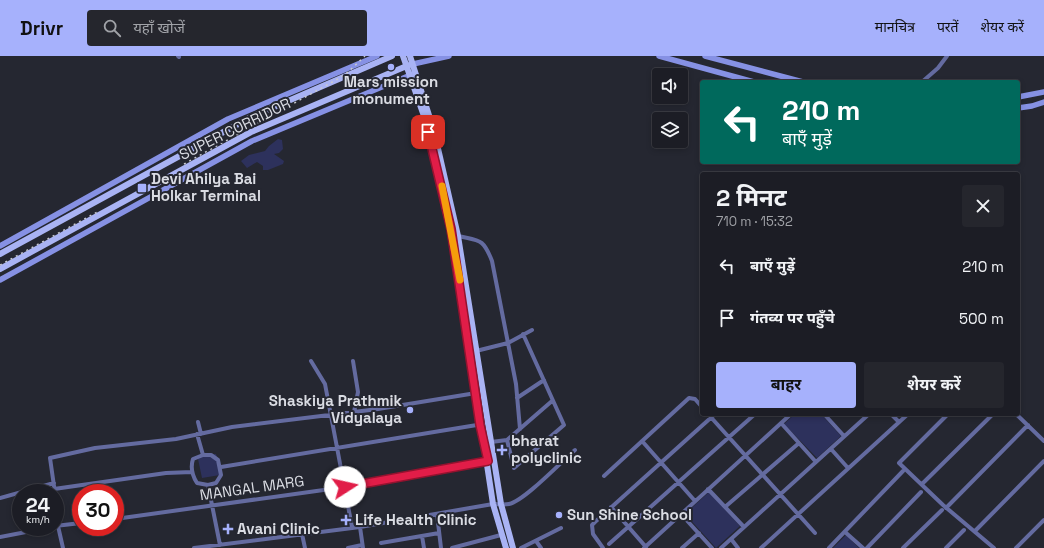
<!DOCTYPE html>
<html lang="hi">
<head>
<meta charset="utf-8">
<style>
	:root { --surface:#1c1d25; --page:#25262d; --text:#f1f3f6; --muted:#a0a2a7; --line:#3a3b42; --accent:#a6b1fc }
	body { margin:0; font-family:"Space Grotesk","Noto Sans Devanagari",sans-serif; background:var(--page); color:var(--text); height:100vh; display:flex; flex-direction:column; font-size:15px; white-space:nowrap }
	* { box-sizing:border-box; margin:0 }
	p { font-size:13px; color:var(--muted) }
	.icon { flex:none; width:22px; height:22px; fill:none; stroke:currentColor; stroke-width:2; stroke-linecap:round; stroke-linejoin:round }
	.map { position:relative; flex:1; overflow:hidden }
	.drawer { position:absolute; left:700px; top:116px; width:320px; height:244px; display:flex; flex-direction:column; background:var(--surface); border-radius:4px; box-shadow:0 2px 6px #0003,0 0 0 1px var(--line) }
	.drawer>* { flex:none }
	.top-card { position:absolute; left:700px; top:24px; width:320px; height:84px; border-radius:4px; box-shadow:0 2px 6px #0003,0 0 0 1px var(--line); background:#00695c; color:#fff; overflow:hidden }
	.controls { position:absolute; left:652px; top:12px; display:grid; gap:8px }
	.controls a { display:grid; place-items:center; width:36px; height:36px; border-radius:4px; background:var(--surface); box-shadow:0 2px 6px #0003,0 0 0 1px var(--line); font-size:20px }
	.speed { position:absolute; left:12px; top:428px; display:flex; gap:8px; font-size:20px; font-weight:700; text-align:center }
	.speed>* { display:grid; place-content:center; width:52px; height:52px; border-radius:50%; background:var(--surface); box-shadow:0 2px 6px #0003,0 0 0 1px var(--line); line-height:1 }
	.speed small { font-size:10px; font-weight:400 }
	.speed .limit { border:6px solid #d22; background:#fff; color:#111 }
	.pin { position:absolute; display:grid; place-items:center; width:34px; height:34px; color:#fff; margin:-17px; border-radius:8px; box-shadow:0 2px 6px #0006 }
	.me { position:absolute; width:44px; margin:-22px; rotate:80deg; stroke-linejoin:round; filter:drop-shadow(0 0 3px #0008) }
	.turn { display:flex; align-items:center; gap:14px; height:84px; padding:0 16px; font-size:18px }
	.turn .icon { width:52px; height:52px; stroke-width:2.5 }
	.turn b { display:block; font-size:28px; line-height:34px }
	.round { display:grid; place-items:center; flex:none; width:42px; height:42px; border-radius:4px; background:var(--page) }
	.overview { display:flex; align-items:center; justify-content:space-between; height:68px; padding:0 16px }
	h1 { font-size:24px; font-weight:700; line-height:30px }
	.cta { display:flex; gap:8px; margin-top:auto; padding:8px 16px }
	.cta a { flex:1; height:46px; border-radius:4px; background:var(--accent); color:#111; font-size:16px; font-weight:700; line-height:46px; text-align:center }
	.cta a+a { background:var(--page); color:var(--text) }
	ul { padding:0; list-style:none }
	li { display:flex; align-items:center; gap:12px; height:52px; padding:0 16px }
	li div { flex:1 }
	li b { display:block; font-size:15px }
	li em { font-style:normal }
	header { display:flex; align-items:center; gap:24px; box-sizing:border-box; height:56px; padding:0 20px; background:var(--accent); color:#111 }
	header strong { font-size:19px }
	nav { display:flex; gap:22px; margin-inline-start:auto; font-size:14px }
	.search { width:280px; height:36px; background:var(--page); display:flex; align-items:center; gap:10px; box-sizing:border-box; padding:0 14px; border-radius:4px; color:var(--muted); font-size:15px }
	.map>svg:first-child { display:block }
</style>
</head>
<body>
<header>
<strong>Drivr</strong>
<div class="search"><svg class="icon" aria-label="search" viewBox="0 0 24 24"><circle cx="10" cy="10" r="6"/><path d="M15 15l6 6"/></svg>यहाँ खोजें</div>
<nav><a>मानचित्र</a><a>परतें</a><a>शेयर करें</a></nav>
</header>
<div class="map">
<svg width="1044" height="492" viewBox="0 0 1044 492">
	<rect width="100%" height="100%" fill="#252731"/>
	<path fill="#2d315c" d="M278,83l4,1 1,9 -4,4 -5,1 10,7 -1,3 -15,6h-5v-4l-6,-4 -10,6 -6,-7 8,-6 16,-4 4,-5z
		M795,358h26l20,22 -24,22 -33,-34z
		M216,398l6,19 -2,2 -18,3 -4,-19 3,-4z
		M709,436l31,34 -24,22 -31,-34z
		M846,479l13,13h-26z"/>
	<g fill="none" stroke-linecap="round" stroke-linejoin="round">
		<path stroke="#646ba0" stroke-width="4" d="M178,0l1,1
			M922,26l16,-14 9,-12
			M458,180c22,5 25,2 34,25l24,123 4,45
			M476,295l32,-8 24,-13
			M311,305l14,23 27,143
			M353,305l5,31 -4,20
			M517,342l27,-18
			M708,358l107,119
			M824,358l20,22
			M891,358l8,8
			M948,358l-49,49 44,42 51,43
			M1016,358l28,27
			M198,366l3,12
			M781,367l35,39
			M197,378l6,21
			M507,384l7,28 50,-43 -41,-91
			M642,385l53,60
			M491,386l16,-2 45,-39
			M831,393l17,19
			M203,399h8l7,5 3,15 -5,8 -8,2 -11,-2c-5,-8 -7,-15 -4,-24z
			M221,411l262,-43
			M604,420l85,-78 6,1 7,8
			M922,428l71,-70
			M208,429l12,60
			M54,433l112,-16 26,-1
			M708,433l36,38
			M55,437l-5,-35 45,-10 81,-9 56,-12 146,-18 98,-16
			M55,439l3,31 5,22
			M0,442l54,-15
			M611,451l35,40
			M725,451l74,-64
			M946,452l82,-83
			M437,458l4,34
			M681,458l31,34
			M115,463l230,-32 142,-26
			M55,470l26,-3
			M360,471l3,21
			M975,475l69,-70
			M845,476l18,16
			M302,478l3,14
			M422,480l2,12
			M0,481l52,-10
			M731,483l7,9
			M536,485l5,7
			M381,487l58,-10
			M609,488l146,-130
			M194,492l166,-21 133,-23c5,0 11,1 16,0 15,-3 52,-42 66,-54
			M348,492l14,-3
			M452,492l49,-13
			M521,492l40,-20
			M603,492l-10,-14 -1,-9 3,-3 120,-108
			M644,492l147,-134
			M682,492l17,-15
			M721,492l148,-134
			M761,492l147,-134
			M829,492l74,-77
			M867,492l54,-56
			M903,492l39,-38
			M946,492l18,-18
			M1016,492l28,-28"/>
		<path stroke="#8691e4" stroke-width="5.5" d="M659,0l95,26
			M705,0l98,26
			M413,8l36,-8
			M1018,41l26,-5
			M1018,52l14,-2 12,-4
			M0,190l228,-127 149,-63
			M0,224l252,-139 161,-67"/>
		<path stroke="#a9b3f4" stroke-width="6" d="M403,0l22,63 26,110 42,275 13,44
			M410,0l24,75 24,105 43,268 12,44
			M0,198l251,-137 141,-61
			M0,213l251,-137 158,-67"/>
		<path stroke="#c7c9d0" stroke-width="1.5" stroke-dasharray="2 4" stroke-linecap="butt" d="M184,108l152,-84 11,-7 18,-17
			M0,209l99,-54"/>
	</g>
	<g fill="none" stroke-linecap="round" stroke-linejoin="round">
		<defs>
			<path id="route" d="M345,431l143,-26 -8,-36 -29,-196 -23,-97"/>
		</defs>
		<use href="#route" stroke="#92132f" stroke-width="10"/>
		<use href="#route" stroke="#e11d48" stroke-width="7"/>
		<path stroke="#f59e0b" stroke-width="7" d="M442,130l18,94"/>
	</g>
	<g fill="#a6b1fc" stroke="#252731" stroke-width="1.5">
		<circle cx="391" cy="11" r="4"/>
		<rect x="137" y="127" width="10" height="10" rx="2"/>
		<circle cx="410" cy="354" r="4"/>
		<path d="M500 388h4v4h4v4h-4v4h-4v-4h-4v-4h4z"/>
		<circle cx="559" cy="459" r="4"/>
		<path d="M344 458h4v4h4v4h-4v4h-4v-4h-4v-4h4z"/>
		<path d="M226 467h4v4h4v4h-4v4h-4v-4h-4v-4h4z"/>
	</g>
	<g text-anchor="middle" stroke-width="4" stroke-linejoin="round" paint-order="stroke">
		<g font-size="15" font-weight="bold" fill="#dadce3" stroke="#252731" text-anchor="start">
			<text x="391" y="31" text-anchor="middle">Mars mission<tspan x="391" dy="17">monument</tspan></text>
			<text x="151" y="128">Devi Ahilya Bai<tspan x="151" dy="17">Holkar Terminal</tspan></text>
			<text x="402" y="350" text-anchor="end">Shaskiya Prathmik<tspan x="402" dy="17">Vidyalaya</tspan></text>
			<text x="511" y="390">bharat<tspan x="511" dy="17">polyclinic</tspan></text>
			<text x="567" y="464">Sun Shine School</text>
			<text x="355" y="469">Life Health Clinic</text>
			<text x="237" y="478">Avani Clinic</text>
		</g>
		<g font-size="15" fill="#dadce3" stroke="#252731">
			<text transform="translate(235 73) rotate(-26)" y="5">SUPER CORRIDOR</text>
			<text transform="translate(252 432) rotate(-8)" y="5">MANGAL MARG</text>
		</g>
	</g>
</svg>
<div class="controls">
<a><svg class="icon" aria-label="sound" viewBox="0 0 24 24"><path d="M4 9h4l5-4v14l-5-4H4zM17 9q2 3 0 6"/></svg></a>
<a><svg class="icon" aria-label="layers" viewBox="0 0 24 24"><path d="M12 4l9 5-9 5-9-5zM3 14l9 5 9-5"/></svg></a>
</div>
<div class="speed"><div>24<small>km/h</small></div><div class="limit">30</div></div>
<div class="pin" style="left:428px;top:76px;background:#d93025"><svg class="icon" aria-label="arrive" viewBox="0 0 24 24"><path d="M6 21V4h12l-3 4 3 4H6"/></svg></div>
<svg class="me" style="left:345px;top:431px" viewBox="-20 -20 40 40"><circle r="19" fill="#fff"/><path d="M0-13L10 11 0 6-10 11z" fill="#e11d48"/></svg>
<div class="top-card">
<div class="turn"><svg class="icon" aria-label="left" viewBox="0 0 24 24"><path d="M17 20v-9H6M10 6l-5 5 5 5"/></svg><div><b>210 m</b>बाएँ मुड़ें</div></div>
</div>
<section class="drawer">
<div class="overview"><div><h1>2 मिनट</h1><p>710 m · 15:32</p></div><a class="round"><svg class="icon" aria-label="close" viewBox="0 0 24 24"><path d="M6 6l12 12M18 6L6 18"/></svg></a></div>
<ul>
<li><svg class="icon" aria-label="left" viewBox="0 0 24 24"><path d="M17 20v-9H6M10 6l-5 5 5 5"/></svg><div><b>बाएँ मुड़ें</b></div><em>210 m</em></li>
<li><svg class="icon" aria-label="arrive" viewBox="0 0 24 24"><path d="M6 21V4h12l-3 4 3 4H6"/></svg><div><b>गंतव्य पर पहुँचे</b></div><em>500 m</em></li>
</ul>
<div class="cta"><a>बाहर</a><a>शेयर करें</a></div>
</section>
</div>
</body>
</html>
